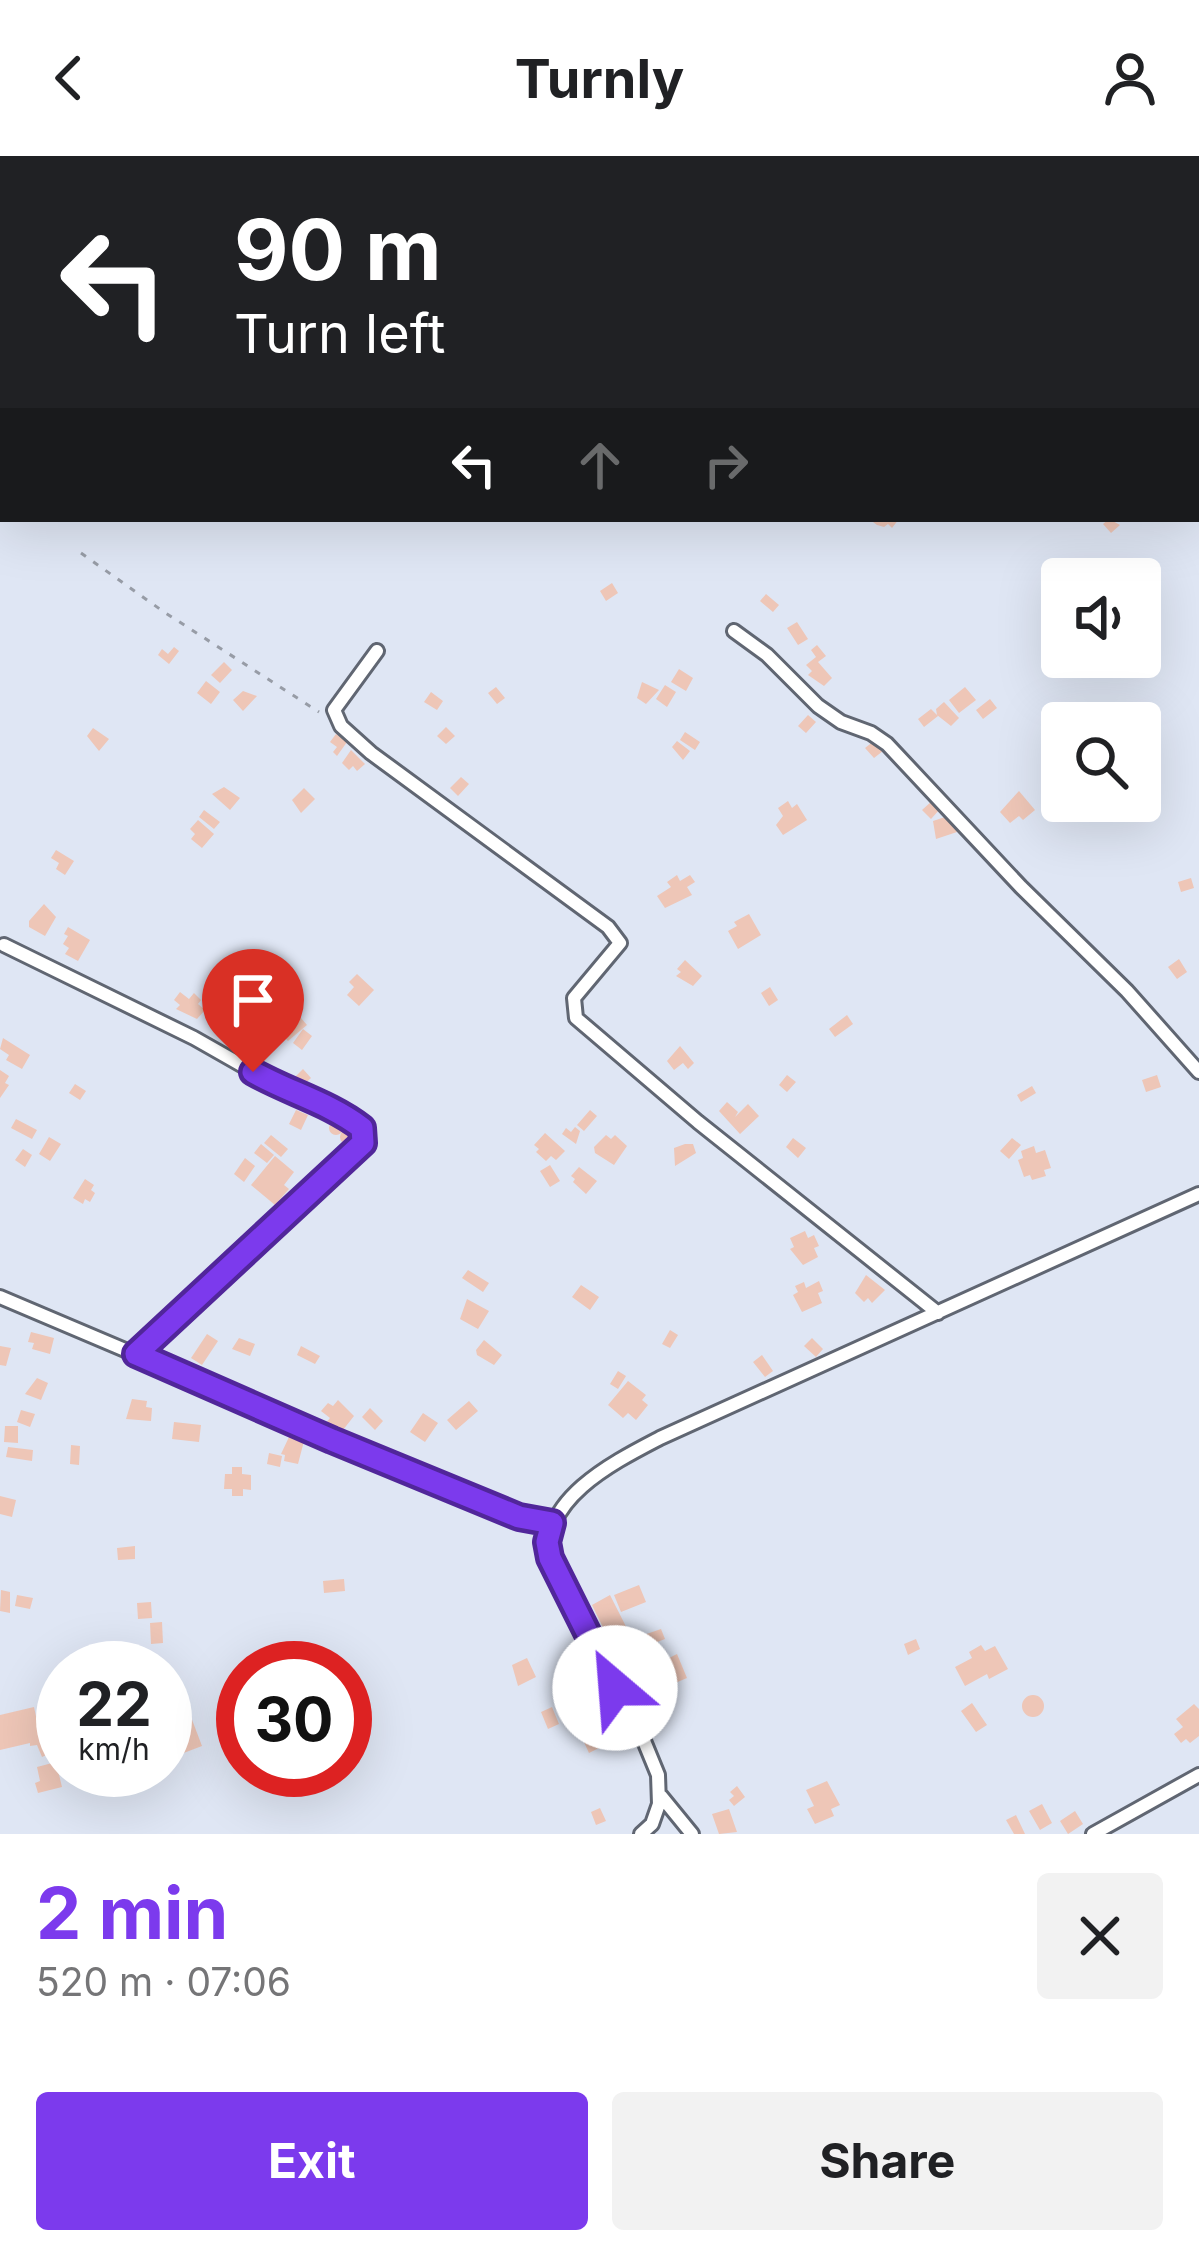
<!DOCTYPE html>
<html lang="en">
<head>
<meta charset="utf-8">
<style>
	:root { --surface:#fff; --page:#f2f2f2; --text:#202124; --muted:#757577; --accent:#7c3aed }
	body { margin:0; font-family:Inter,sans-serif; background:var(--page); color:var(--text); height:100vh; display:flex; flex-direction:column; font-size:45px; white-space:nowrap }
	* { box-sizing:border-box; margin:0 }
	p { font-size:39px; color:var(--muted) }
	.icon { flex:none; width:66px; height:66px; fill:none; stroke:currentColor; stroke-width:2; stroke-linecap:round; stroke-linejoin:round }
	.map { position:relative; height:1678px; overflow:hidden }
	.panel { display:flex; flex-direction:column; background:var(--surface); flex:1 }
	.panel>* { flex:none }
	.hud { position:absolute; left:0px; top:0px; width:1200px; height:366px; box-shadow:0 12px 48px #0002; background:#202124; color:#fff; overflow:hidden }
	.controls { position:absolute; left:1041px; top:402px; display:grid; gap:24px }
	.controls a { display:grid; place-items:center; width:120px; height:120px; border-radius:12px; background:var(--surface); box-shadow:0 12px 48px #0002; font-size:60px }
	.speed { position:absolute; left:36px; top:1485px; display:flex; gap:24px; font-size:60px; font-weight:700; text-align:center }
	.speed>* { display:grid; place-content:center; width:156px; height:156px; border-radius:50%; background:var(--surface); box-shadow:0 12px 48px #0002; line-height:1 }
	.speed small { font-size:30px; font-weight:400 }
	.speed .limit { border:18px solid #d22; background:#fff; color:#111 }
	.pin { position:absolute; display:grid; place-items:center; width:102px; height:102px; color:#fff; margin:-123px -51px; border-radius:50% 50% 50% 0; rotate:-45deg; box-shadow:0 0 12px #0007 }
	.pin .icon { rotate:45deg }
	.me { position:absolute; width:132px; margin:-66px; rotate:333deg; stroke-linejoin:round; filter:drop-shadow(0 0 9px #0008) }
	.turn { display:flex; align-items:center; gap:42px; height:252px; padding:0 36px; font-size:54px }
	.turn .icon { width:156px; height:156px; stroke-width:2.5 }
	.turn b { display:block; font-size:84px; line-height:102px }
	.lanes { display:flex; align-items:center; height:114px; padding:0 36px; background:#0003; justify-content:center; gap:60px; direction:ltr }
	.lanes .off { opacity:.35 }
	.round { display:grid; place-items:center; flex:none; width:126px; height:126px; border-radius:12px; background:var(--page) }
	.head { display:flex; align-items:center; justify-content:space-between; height:204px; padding:0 36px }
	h1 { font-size:72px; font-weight:700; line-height:90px; color:var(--accent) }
	.primary-button { display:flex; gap:24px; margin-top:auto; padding:24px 36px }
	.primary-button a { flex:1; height:138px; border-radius:12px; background:var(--accent); color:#fff; font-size:48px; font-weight:700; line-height:138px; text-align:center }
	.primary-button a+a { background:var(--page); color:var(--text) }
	header { display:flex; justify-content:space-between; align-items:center; height:156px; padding:0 36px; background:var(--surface); font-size:54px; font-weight:700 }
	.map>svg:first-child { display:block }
</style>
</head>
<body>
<header><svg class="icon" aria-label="back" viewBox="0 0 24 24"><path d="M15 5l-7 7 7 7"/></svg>Turnly<svg class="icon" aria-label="person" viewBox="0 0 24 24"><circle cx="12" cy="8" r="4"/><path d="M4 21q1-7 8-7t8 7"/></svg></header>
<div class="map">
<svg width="1199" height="1678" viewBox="0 0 1199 1678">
	<rect width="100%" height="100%" fill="#dfe6f4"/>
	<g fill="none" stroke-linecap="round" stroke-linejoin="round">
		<path stroke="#7988a7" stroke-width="24" d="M734,3l3,-3
			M0,286l3,-10"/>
	</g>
	<path fill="#eec6b7" d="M869,363h30l-7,9 -4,-4 -4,3 -7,-2z
		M1109,363l11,6 -9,8 -8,-9z
		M612,427l6,10 -12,8 -6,-10z
		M766,438l13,11 -6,7 -13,-11z
		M797,466l11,17 -10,6 -11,-17z
		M817,489l9,11 -8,6 14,16 -8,8 -16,-11 4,-4 -6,-6 10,-8 -5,-7z
		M174,491l5,4 -10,13 -11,-9 4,-6 6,5z
		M224,506l8,8 -12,13 -9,-8z
		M679,513l14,9 -7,13 -15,-9z
		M206,525l14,11 -9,12 -14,-11z
		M642,526l17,8 -13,14 -9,-6z
		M665,529l11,7 -9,15 -11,-8z
		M496,531l9,11 -8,6 -9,-11z
		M965,531l11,13 -17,13 -10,-13z
		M243,535l14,5 -14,15 -10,-11z
		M431,536l12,9 -6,9 -13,-8z
		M990,543l7,9 -14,11 -7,-9z
		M944,546l15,16 -8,8 -14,-11 -1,-6z
		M931,553l7,7 -14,11 -6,-8z
		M808,559l8,7 -10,11 -8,-7z
		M446,571l9,9 -9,8 -9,-8z
		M93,572l16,11 -10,12 -12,-15z
		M685,576l15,10 -5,8 -15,-10z
		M336,578l11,8 -10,14 -4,-4 4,-5 -7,-5z
		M677,585l13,10 -7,9 -11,-13z
		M874,585l9,10 -9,7 -9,-10z
		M351,594l14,14 -8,7 -4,-5 -4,4 -7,-7z
		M461,621l8,7 -11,12 -8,-8z
		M224,631l16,11 -10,12 -18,-16z
		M304,632l11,11 -14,14 -9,-13z
		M1019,635l16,19 -12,10 -4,-4 -9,7 -10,-11z
		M788,645l4,7 5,-4 10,16 -24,15 -7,-10 7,-9 -5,-8z
		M932,645l8,8 -9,10 -9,-9z
		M204,654l16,12 -6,7 -15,-12z
		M951,659l6,17 -21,7 -3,-18z
		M198,664l16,14 -12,14 -11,-9 4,-5 -5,-5z
		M56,694l18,11 -9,14 -9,-6 3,-6 -8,-5z
		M677,719l3,6 10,-6 5,7 -8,5 5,8 -27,13 -8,-12 14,-9 -4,-5z
		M1191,722l3,10 -13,4 -3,-10z
		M44,748l12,13 -11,19 -16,-9v-6z
		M749,758l12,21 -23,14 -10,-18 9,-5 -3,-4z
		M68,771l22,13 -12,21 -13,-7 4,-6 -6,-4 5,-8 -4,-2z
		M1179,803l8,13 -10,7 -9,-12z
		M685,804l17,16 -9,10 -17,-10 5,-4 -4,-3z
		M357,818l17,16 -15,16 -12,-11 7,-8 -5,-5z
		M770,831l8,13 -9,6 -8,-13z
		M180,836l9,7 5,-6 7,7 -3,4 7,6 -8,9 -21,-10 4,-4 -6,-5z
		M847,859l6,9 -18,13 -6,-8z
		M301,862l6,7 -19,16 -5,-5z
		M303,873l9,7 -10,14 -9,-7z
		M3,882l27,17 -8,14 -16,-9 3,-5 -9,-6z
		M680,890l14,17 -6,6 -5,-6 -9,7 -7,-9z
		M303,913l8,9 -11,10 -8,-8z
		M0,914l9,6 -4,7 4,2 -9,13z
		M787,919l9,7 -9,10 -8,-7z
		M1157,919l4,12 -15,5 -4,-12z
		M75,928l11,7 -6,9 -11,-7z
		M1032,930l4,7 -15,9 -4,-7z
		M727,946l11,10 -3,5 13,-13 11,12 -19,18 -21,-23z
		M296,954l12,5 -7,15 -12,-6z
		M590,954l7,6 -13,15 -7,-6z
		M16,963l21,11 -5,9 -21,-11z
		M329 972a7 7 0 1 1 14 0a7 7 0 1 1-14 0Z
		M575,971l5,4 -4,13 -14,-10 4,-6 5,4z
		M340 981a7 7 0 1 1 14 0a7 7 0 1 1-14 0Z
		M545,977l20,18 -9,9 -5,-4 -5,5 -10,-9 3,-3 -5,-4z
		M271,979l17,14 -7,8 -17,-14z
		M606,979l5,4 4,-4 12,11 -13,19 -19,-12 -1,-6z
		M49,981l12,7 -11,17 -11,-7z
		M793,982l13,10 -8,10 -12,-11z
		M1012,982l9,7 -12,14 -9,-8z
		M261,988l13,11 -7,8 -13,-10z
		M685,988h8l3,9 -21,13 -1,-18z
		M1034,990l2,7 9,-3 6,18 -7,2 2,6 -14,4 -2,-5 -6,2 -6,-17 5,-2 -2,-7z
		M23,993l9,6 -7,12 -10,-7z
		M275,1000l19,16 -10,13 5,4 -14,16 -24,-20z
		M245,1002l10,8 -11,16 -10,-8z
		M550,1009l10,16 -10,6 -10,-16z
		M579,1011l18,14 -11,13 -13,-12 2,-3 -4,-3z
		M85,1023l9,6 -3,5 4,3 -5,9 -5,-3 -2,5 -10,-6z
		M805,1075l3,7 6,-3 5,11 -5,2 4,9 -15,8 -13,-16 4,-2 -4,-9z
		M468,1114l21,13 -6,9 -21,-14z
		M866,1119l19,15 -13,13 -4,-5 -4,4 -9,-9z
		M819,1125l4,10 -5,2 4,10 -20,9 -9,-17 5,-3 -3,-6 9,-4 2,6z
		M581,1129l18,12 -9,13 -18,-13z
		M467,1143l22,12 -11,18 -18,-10z
		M670,1174l8,5 -8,13 -8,-4z
		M31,1176l23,6 -4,16 -18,-5 2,-6 -6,-1z
		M207,1178l11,7 -16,24 -11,-7z
		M239,1182l16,6 -5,12 -18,-7z
		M812,1182l11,11 -7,8 -12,-11z
		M484,1184l18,15 -8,10 -17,-10 -1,-5z
		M0,1190l11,2 -5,18 -6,-1z
		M301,1190l19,10 -5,8 -18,-9z
		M762,1199l11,16 -8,6 -12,-15z
		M618,1215l8,5 -8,13 -8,-5z
		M37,1222l11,5 -7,17 -16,-6z
		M628,1225l18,14 -4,5 6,5 -12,15 -8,-7 -5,5 -15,-13z
		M132,1243l15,2 -1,6 6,1 -1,13 -25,-2z
		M338,1244l16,16 -15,19 -14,-11 5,-6 -9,-7 7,-8 5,3z
		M469,1245l9,10 -22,19 -9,-10z
		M370,1252l13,13 -8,9 -13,-13z
		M21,1254l14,4 -5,13 -13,-5z
		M423,1257l15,10 -13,19 -15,-10z
		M174,1266l27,3 -2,17 -27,-3z
		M5,1270h13v17l-14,-1z
		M289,1281l15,4 -6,23 -14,-3 1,-6 -4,-1z
		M71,1289l9,1 -1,19 -9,-1z
		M8,1291l25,3 -1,11 -26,-4z
		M269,1297l13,3 -2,11 -13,-3z
		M232,1311h10v7l9,1v15l-8,-1v7h-11v-7h-8l1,-15h7z
		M0,1340l16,4 -4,17 -12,-3z
		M135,1390v13l-17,1 -1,-12z
		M344,1423l1,12 -21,2 -1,-12z
		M639,1429l7,17 -25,10 -7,-17z
		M1,1434l9,2v21l-10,-2z
		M17,1439l16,3 -3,11 -15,-3z
		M610,1439l34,67 -19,10 -33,-67z
		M151,1446l1,16 -14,1 -1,-16z
		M162,1466l1,21 -12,1 -1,-21z
		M661,1473l4,10 -26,10 -4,-11z
		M916,1483l4,10 -12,6 -4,-11z
		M981,1489l4,6 10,-5 13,23 -19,10 -2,-5 -22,12 -10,-19 17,-9 -3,-6z
		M677,1498l10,24 -19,8 -4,-10 6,-3 -5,-13z
		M527,1502l9,19 -18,9 -6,-21z
		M1022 1550a11 11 0 1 1 22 0a11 11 0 1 1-22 0Z
		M972,1547l15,22 -11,7 -15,-21z
		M1194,1548l5,5v27l-9,7 -4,-4 -5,4 -7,-9 9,-7 -7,-8z
		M34,1551l8,37 5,-2 4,11 -9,4 -5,-12 -7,1v-3l-30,7v-35z
		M552,1551l7,17 -11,5 -7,-17z
		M191,1561l11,29 -21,8 -4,-11 -7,2 -5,-19z
		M593,1579l6,13 -10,5 -6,-13z
		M56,1606l6,25 -24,6 -3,-10 5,-2 -3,-14z
		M827,1625l13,24 -9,4 3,7 -19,8 -8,-15 7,-3 -8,-16z
		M737,1630l8,11 -11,9 -5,-6 5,-4 -4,-4z
		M1042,1648l10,19 -12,7 -11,-19z
		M600,1652l6,13 -10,4 -5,-13z
		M729,1653l8,23 -18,2 -7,-20z
		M1075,1655l8,13 -15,10 -8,-13z
		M1016,1659l9,19h-11l-8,-14z"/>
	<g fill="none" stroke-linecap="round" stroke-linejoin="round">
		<defs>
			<path id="minor" d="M665,0l2,3
				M1197,282l2,1
				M734,475l33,24 51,51 23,16 30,11 16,11 134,143 106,104 72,81
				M377,495l-43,59 7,16 30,27 237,174 12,16 -46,55 2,20 122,104 240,191
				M4,789l190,93 88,50 61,25 19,15 1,15 -226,211
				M0,1141l519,220 33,6
				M661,1640l31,38
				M641,1678l11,-10 7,-20 -1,-29 -16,-39 -92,-177c-11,-60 66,-98 110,-121l539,-244
				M1093,1678l106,-59"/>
		</defs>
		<use href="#minor" stroke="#606672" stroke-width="18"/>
		<path stroke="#979ca6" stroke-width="3" stroke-dasharray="6 9" stroke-linecap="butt" d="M81,397l83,59 155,100"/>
		<use href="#minor" stroke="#fff" stroke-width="12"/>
	</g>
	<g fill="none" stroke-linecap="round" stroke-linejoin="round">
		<defs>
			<path id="route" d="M253,916c35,20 77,31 109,56l1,15 -227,211 196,86 187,77 33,6 -5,19 3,16 65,130"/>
		</defs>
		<use href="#route" stroke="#51269a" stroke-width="30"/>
		<use href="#route" stroke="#7c3aed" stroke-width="21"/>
	</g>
</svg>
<div class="controls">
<a><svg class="icon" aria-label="sound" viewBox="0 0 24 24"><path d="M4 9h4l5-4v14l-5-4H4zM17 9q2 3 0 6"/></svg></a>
<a><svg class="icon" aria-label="search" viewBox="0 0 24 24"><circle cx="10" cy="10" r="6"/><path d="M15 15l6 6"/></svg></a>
</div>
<div class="speed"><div>22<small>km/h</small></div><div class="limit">30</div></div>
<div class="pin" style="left:253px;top:916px;background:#d93025"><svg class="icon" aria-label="arrive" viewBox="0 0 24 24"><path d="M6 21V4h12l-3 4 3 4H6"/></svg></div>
<svg class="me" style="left:615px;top:1532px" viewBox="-20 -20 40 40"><circle r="19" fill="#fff"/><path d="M0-13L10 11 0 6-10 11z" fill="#7c3aed"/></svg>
<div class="hud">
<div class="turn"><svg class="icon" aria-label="left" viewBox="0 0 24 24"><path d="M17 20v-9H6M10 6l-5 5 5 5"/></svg><div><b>90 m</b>Turn left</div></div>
<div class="lanes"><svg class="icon" aria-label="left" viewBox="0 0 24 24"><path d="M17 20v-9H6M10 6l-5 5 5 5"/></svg><svg class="icon off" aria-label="ahead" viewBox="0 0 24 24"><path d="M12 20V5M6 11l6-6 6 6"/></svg><svg class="icon off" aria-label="right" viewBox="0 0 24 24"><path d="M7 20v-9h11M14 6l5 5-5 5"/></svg></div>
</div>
</div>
<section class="panel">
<div class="head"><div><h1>2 min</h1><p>520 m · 07:06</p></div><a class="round"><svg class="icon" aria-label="close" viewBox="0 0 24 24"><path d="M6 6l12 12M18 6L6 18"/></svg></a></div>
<div class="primary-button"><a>Exit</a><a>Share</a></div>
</section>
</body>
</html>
